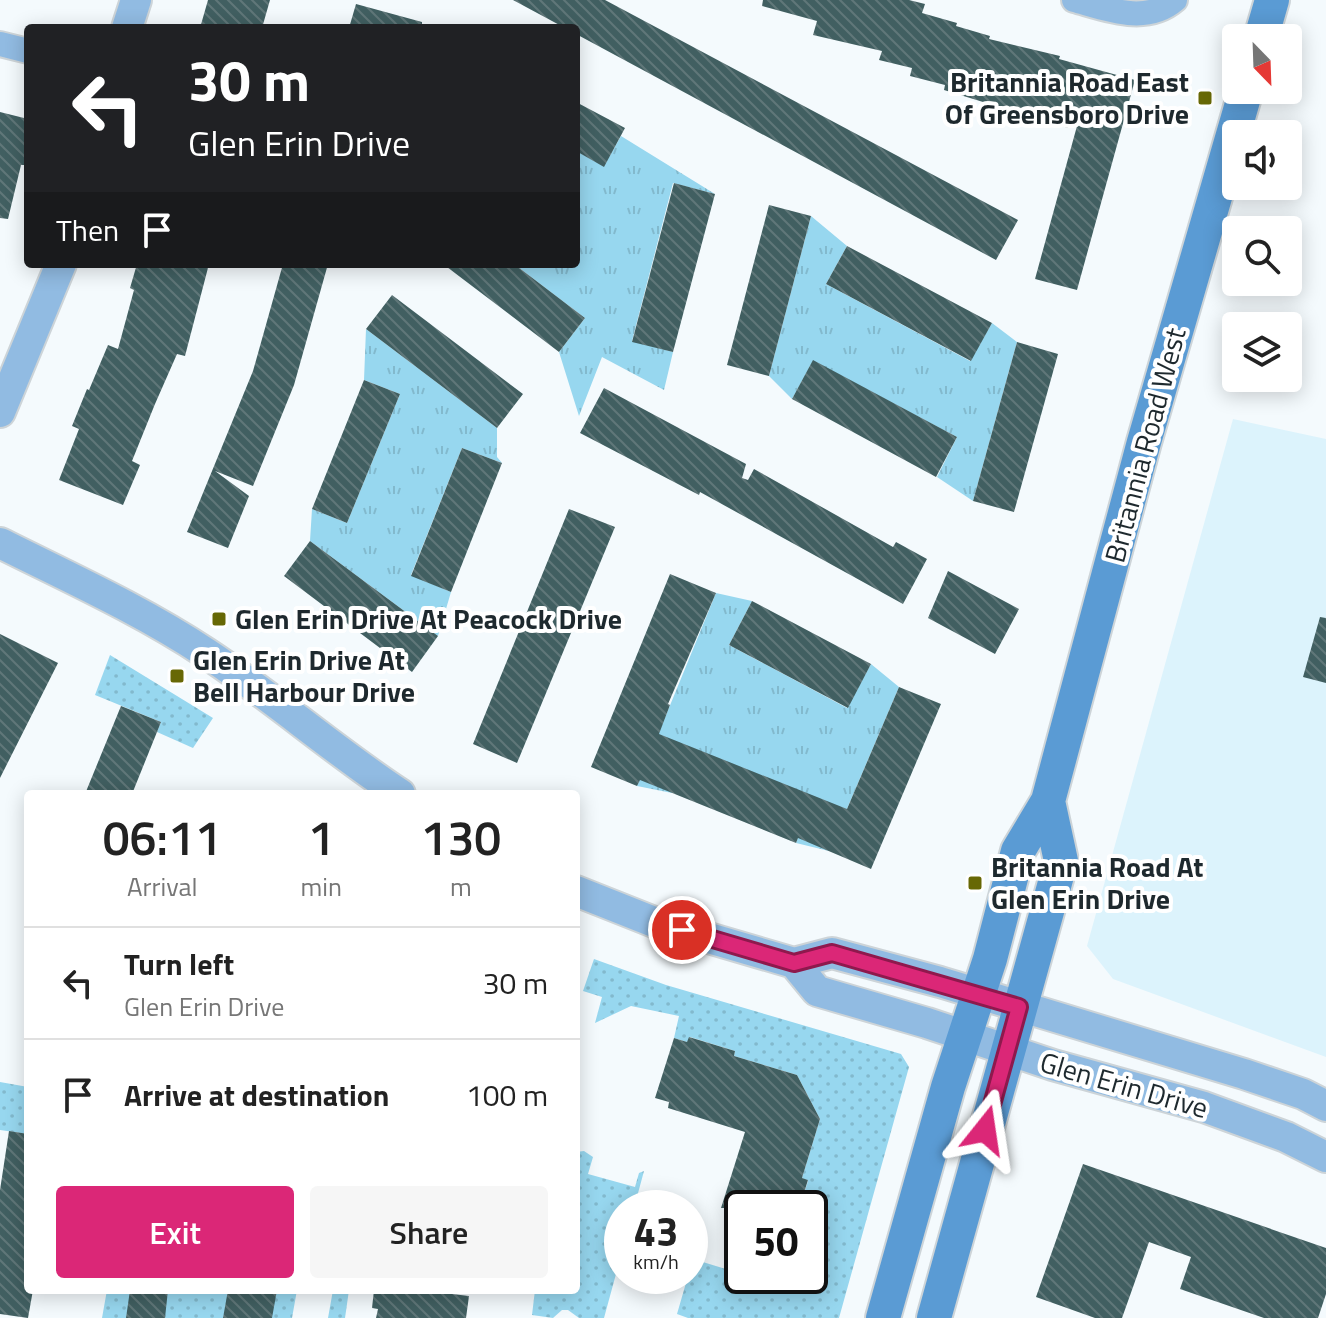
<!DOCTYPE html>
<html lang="en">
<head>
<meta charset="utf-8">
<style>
	:root { --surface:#fff; --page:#f6f6f6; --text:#222; --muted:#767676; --line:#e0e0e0; --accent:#db2777 }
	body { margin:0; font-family:"Titillium Web",sans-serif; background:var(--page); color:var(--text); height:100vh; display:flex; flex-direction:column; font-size:30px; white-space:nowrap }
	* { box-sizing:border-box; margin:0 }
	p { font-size:26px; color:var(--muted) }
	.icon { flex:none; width:44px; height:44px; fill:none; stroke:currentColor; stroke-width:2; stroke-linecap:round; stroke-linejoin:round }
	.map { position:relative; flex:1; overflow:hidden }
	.sheet { position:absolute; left:24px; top:790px; width:556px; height:504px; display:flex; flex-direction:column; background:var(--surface); border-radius:8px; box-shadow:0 4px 20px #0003 }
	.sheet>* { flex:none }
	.guide { position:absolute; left:24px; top:24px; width:556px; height:244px; border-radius:8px; box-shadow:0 4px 20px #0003; background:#202124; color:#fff; overflow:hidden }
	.needle { width:52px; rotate:157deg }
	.buttons { position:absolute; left:1222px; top:24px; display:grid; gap:16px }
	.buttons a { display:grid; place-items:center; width:80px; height:80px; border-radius:8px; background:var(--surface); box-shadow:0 4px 20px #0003; font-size:40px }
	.speed { position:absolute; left:604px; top:1190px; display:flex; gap:16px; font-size:40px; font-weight:700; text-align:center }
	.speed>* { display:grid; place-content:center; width:104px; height:104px; border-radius:50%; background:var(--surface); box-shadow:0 4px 20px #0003; line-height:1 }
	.speed small { font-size:20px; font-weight:400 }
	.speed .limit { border:4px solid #111; border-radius:12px; background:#fff; color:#111 }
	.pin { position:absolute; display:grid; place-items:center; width:68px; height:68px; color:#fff; margin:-34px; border:4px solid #fff; border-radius:50%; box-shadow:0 2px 8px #0007 }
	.me { position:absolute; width:88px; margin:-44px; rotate:15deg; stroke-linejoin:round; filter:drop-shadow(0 0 6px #0008) }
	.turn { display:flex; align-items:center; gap:28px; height:168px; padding:0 32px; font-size:36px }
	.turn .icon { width:104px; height:104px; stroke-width:2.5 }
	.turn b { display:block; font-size:56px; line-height:68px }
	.then { display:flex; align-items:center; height:76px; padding:0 32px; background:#0003; gap:16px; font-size:30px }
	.eta { display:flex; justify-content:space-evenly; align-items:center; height:136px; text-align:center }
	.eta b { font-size:48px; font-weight:600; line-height:56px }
	.primary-button { display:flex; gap:16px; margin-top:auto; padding:16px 32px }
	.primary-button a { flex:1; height:92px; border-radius:8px; background:var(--accent); color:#fff; font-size:32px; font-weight:600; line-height:92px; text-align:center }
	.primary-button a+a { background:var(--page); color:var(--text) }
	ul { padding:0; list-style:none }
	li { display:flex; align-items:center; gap:24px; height:112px; padding:0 32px; border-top:2px solid var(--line) }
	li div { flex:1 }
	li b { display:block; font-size:30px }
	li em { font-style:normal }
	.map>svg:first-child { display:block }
</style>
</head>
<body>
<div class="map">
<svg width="1326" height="1318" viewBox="0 0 1326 1318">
	<defs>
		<pattern id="grass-dots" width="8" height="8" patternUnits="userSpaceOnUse" patternTransform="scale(2)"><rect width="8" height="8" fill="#97d7ef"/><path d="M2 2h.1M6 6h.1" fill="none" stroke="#82b9cd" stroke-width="1.8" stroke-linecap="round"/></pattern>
		<pattern id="park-tufts" width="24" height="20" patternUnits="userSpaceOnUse" patternTransform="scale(2)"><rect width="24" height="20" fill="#97d7ef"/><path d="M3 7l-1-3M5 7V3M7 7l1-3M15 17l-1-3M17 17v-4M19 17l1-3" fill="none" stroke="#82b9cd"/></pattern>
		<pattern id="building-back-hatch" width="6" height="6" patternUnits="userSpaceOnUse" patternTransform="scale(2)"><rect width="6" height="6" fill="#415f61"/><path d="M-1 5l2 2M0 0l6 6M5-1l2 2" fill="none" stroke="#607779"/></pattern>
	</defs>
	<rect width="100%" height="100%" fill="#f4fafd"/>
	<path fill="#dcf3fc" d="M1233,419l93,20v618l-213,-78 -26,-33z"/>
	<path fill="url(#grass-dots)" d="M110,655l103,63 -20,30 -36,-16 4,-10 -66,-27z
		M594,959l72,26 235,69 8,13 -70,251h-151l-11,-4 11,-38h2l3,-17 49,15v2l29,7 3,-7h36v-68h-11l9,-27 -6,-3 18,-59 -23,-44 -63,-19 1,-5 -45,-14 -3,5 -13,-4 5,-22 -48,-10 -36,17 7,-26 -19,-6z
		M0,1082l28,5v47l-28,-4z
		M584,1151l9,6 -5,17 47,13 4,-14 5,-2 -10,37h-12v44l-18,66h-25l-11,-8h-6l-9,8 -21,-3 3,-25h41v-138z
		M107,1290h190l-5,28h-190z
		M333,1290h16l-4,28h-17z"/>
	<path fill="url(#park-tufts)" d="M621,136l94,58 -42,-11 -41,158 41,11 -9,38 -62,-33 -23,59 -20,-64 26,-34 -71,-54h62v-113l28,15z
		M811,216l36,30 -21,38 144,77 22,-38 25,19 -44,159 -36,-24 20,-40 -144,-76 -21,38 -23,-23z
		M366,329l131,99v29l5,6 -40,-15 -51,127 40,17 -13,44 -128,-95 2,-32 35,14 53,-129 -36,-14z
		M716,593l36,8 -23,44 118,63 24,-44 28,23 -70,164 -33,-8 18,-46 -124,-50 -18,46 -35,-7z"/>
	<path fill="url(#building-back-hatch)" d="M208,0h62l-8,28h-62z
		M513,0h92l413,220 -22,40 -420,-226v-6h-11z
		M763,0h146l16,4 -3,9 35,10 -1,3 34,10 -1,3 71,17 -1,3 76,21 -58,210 -42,-11 42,-153 -7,-2 -2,4 -124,-38 1,-5 -35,-9 2,-8 -33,-8 3,-9 -69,-16 4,-14 -55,-15z
		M356,4l66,18v6h-73z
		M576,102l49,26 -21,39 -28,-16z
		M0,112l28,7v28l-4,18h-3l-13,54 -8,-1z
		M674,183l41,11 -42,158 -41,-10z
		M769,205l42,11 -42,160 -42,-11z
		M847,246l145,77 -21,38 -145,-77z
		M137,264h72l-24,92 -8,-2 -22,50 -23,57 8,4 -17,40 -64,-25 20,-51 -7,-3 15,-37 2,1 19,-45 10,4 16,-59 -4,-2z
		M283,264h45l-34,121 -41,101 -38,-15 34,25 -21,52 -41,-16 66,-161z
		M443,264h71l71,54 -26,34z
		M392,295l131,99 -26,34 -131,-99z
		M1017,342l41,12 -44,158 -41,-11z
		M813,360l144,77 -21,40 -144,-78z
		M364,380l36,14 -53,129 -35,-14z
		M604,388l142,76 -4,14 6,2 6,-11 139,78 3,-5 31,17 -24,45 -203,-112 -1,3 -119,-62z
		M462,448l40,15 -51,129 -40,-16z
		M569,509l46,18 -98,236 -44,-19z
		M310,541l128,95 -26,36 -128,-96z
		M948,571l71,38 -24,45 -67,-36z
		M670,574l46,19 -48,111 2,1 -11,29 188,75 52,-122 42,17 -70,165 -73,-31 -2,5 -156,-63 -3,6 -46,-19z
		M752,601l119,63 -23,44 -119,-63z
		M1320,617l6,1v65l-23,-6z
		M0,634l58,29 -58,115z
		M121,706l40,16 -4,10 -25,62h-47z
		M689,1037l46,14 -1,5 63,19 23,44 -18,59 6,2 -9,28h-78l24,-76 -77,-24 1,-6 -14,-4 19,-60 13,4z
		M9,1131l19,3v156h5l-5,28 -28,-4v-124z
		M1083,1164l243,84v46l-8,24h-54l-84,-29 11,-32 -42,-15 -27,76h-27l-59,-21z
		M130,1290h38l-3,28h-39z
		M228,1290h49l-5,28h-49z
		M374,1290h78v4l17,2 -3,22h-90l2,-9 -6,-1z"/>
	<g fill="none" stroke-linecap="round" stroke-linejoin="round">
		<defs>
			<path id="minor" d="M1074,0c33,9 72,25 101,0
				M0,44l28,7"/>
			<path id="tertiary" d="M127,28l9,-28
				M0,412l61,-148
				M0,543c70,35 141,67 206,110 67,44 127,97 194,141
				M576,891l78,31 140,41 38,-10 108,29 304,92 59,20 23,12
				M794,963l23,28 110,32 126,42 151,42 82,30 40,20"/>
			<path id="secondary" d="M1261,38l11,-38
				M883,1318l65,-231 42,-128 28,-108 30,-50 96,-359 102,-352
				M934,1318l127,-457 -13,-60"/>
		</defs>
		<use href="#minor" stroke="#cdd4d8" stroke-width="28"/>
		<use href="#tertiary" stroke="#cdd4d8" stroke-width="34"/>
		<use href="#secondary" stroke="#cdd4d8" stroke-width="38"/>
		<use href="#minor" stroke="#91bbe2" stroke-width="24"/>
		<use href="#tertiary" stroke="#91bbe2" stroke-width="30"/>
		<use href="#secondary" stroke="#5a9bd4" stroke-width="34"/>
	</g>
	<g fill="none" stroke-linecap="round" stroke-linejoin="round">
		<defs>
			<path id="route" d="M682,930l112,33 38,-10 187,54 -34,123"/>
		</defs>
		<use href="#route" stroke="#8e194d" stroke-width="20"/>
		<use href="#route" stroke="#db2777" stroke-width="14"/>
	</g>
	<g fill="#676805" stroke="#fff" stroke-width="3">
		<rect x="1197" y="90" width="16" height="16" rx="4"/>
		<rect x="211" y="611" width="16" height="16" rx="4"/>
		<rect x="169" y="668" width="16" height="16" rx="4"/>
		<rect x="967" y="875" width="16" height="16" rx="4"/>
	</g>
	<g text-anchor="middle" stroke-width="8" stroke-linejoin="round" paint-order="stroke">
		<g font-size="28" font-weight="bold" fill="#1e292e" stroke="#fff" text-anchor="start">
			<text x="1189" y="92" text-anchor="end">Britannia Road East<tspan x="1189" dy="32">Of Greensboro Drive</tspan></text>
			<text x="235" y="629">Glen Erin Drive At Peacock Drive</text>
			<text x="193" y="670">Glen Erin Drive At<tspan x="193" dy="32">Bell Harbour Drive</tspan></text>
			<text x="991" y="877">Britannia Road At<tspan x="991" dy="32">Glen Erin Drive</tspan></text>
		</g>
		<g font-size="28" fill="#1e292e" stroke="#fff">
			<text transform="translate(1145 445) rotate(-75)" y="10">Britannia Road West</text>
			<text transform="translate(1124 1085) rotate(16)" y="10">Glen Erin Drive</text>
		</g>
	</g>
</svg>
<div class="buttons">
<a><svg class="needle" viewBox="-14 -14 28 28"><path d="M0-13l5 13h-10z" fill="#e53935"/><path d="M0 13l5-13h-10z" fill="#767676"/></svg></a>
<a><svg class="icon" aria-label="sound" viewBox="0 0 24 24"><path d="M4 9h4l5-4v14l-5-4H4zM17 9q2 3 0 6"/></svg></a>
<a><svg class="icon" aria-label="search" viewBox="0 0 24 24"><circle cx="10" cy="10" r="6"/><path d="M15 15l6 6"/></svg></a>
<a><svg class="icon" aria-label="layers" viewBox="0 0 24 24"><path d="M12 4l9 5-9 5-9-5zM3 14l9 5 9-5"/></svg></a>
</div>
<div class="speed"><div>43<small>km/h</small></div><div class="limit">50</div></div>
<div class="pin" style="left:682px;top:930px;background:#d93025"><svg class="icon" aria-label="arrive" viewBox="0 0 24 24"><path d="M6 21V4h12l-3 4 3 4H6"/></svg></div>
<svg class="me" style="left:985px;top:1130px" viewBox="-20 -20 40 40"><path d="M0-17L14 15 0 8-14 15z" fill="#db2777" stroke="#fff" stroke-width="4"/></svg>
<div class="guide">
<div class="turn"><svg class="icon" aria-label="left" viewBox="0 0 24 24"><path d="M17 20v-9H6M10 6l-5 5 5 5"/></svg><div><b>30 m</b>Glen Erin Drive</div></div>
<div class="then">Then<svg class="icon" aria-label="arrive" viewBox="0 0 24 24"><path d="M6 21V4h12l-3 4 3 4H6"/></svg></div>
</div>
<section class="sheet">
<div class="eta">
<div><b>06:11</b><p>Arrival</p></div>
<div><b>1</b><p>min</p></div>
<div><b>130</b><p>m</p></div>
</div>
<ul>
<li><svg class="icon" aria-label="left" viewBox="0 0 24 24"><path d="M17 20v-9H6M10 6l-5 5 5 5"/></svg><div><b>Turn left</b><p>Glen Erin Drive</p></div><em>30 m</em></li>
<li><svg class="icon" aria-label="arrive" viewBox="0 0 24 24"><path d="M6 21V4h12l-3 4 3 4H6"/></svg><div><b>Arrive at destination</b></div><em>100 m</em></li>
</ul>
<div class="primary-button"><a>Exit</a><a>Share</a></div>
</section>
</div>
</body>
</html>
